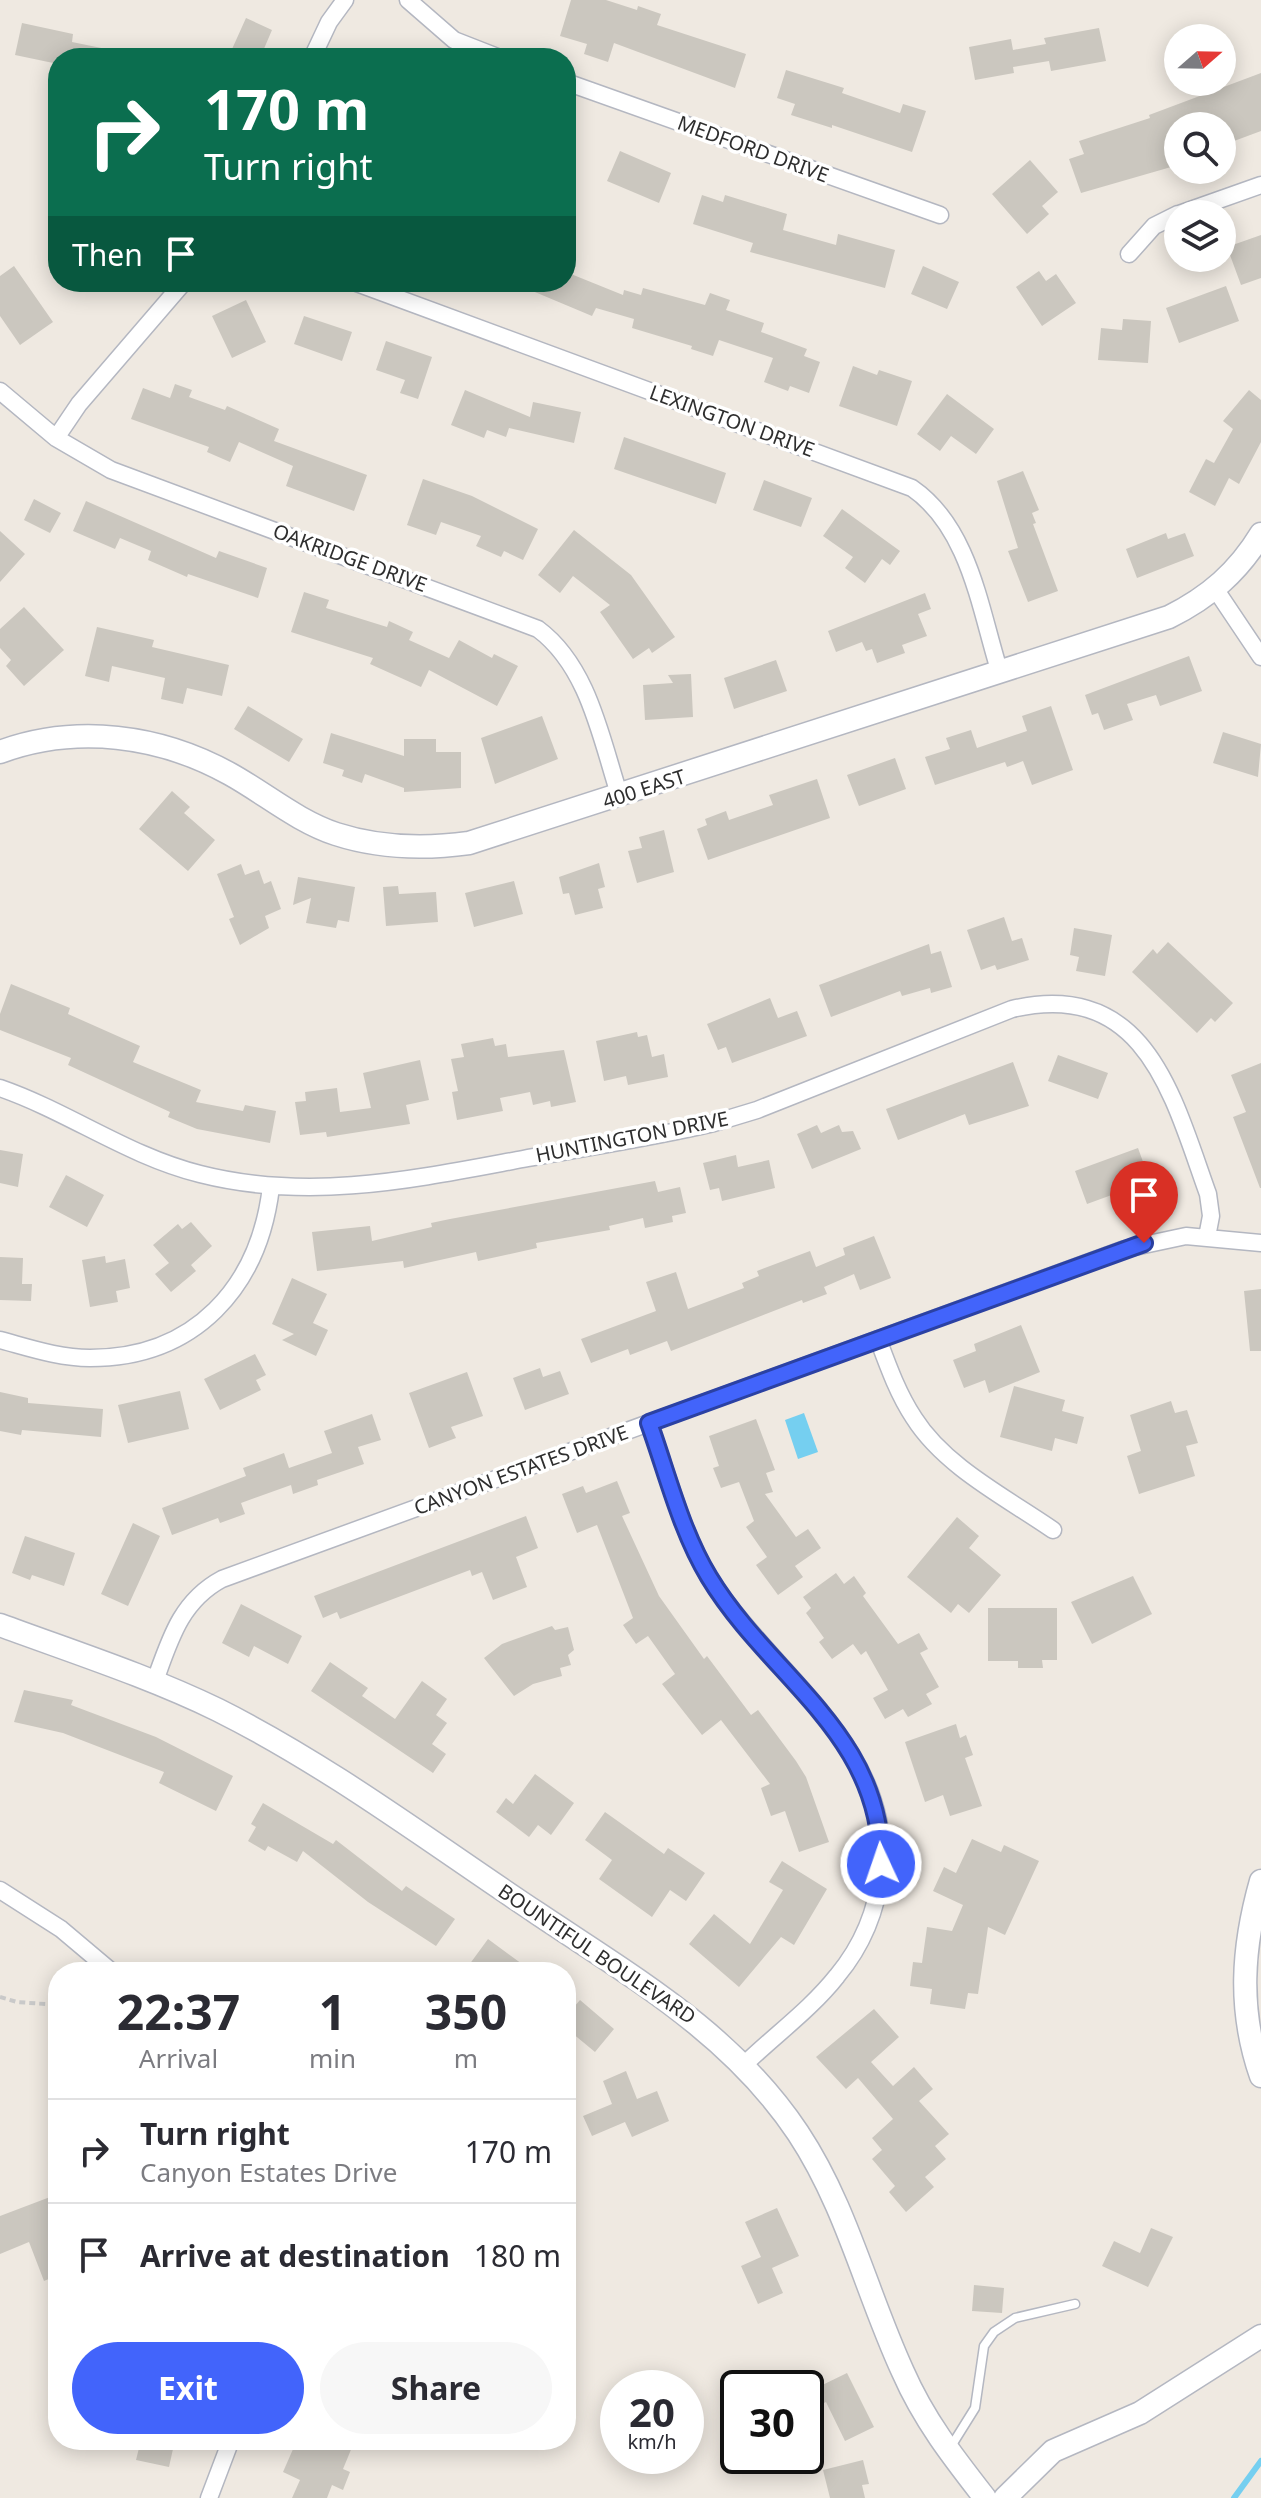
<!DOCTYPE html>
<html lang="en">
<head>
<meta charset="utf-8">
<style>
	:root { --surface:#fff; --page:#f7f7f7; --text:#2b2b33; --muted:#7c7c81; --line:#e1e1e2; --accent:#4264fb }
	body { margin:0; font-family:"Noto Sans",sans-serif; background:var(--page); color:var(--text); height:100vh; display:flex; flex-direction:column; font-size:30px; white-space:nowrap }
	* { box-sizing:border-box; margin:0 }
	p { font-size:26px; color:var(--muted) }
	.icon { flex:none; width:44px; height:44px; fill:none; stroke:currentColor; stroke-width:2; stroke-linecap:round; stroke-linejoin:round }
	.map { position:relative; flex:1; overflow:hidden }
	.side { position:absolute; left:48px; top:1962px; width:528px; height:488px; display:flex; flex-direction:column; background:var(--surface); border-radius:32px; box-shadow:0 4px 20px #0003 }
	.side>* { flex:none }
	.banner { position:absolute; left:48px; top:48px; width:528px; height:244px; border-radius:32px; box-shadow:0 4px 20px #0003; background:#0b6e4f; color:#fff; overflow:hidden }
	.needle { width:52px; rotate:70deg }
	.fabs { position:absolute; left:1164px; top:24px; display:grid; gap:16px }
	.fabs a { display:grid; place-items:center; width:72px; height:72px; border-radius:50%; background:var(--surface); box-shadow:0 4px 20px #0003; font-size:40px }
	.speed { position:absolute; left:600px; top:2370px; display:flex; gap:16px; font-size:40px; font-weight:700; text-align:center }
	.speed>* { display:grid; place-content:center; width:104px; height:104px; border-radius:50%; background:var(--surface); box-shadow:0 4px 20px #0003; line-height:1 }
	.speed small { font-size:20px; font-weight:400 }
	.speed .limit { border:4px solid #111; border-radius:12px; background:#fff; color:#111 }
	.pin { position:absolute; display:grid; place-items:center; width:68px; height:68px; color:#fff; margin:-82px -34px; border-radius:50% 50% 50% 0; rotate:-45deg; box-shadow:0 0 8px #0007 }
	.pin .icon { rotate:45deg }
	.me { position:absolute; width:88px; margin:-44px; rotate:357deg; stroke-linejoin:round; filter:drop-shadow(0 0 6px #0008) }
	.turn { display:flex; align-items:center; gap:28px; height:168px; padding:0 24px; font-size:36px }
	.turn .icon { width:104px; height:104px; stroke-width:2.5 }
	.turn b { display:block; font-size:56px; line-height:68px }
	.then { display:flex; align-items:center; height:76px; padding:0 24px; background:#0003; gap:16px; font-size:30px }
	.eta { display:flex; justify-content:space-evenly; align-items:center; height:136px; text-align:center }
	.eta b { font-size:48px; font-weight:700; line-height:56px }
	.action { display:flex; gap:16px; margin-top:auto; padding:16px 24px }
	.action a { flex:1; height:92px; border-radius:48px; background:var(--accent); color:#fff; font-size:32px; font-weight:700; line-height:92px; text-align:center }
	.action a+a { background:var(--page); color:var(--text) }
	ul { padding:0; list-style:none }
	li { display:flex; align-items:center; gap:24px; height:104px; padding:0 24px; border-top:2px solid var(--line) }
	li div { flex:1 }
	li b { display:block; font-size:30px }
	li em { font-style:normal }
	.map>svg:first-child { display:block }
</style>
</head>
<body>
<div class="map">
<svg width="1261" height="2498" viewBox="0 0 1261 2498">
	<rect width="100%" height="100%" fill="#efe9e1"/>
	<path fill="#75cff0" d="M804,1413l14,39 -20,7 -13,-39z"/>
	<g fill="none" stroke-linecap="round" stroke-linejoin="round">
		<path stroke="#75cff0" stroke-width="6" d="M1234,2498l27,-37"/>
	</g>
	<path fill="#cbc7bf" d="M571,0h35l31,10 1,-4 23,8 -4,11 89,29 -11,34 -121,-45 -6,19 -24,-8 3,-10 -27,-8z
		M246,18l26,12 -12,28h-32z
		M22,23l51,11 -1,8 44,9v7h-58v6l-43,-9z
		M1099,28l7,33 -55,10 -2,-10 -36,6 1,6 -39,7 -6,-33 42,-8 2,11 33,-6 -2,-6z
		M786,70l58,18 -2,5 58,20 3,-9 23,7 -14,41 -80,-27v3l-41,-13 4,-11 -18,-6z
		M1261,73v58l-35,13 -4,-18h-44v39l-97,28 -12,-34 15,-5 -5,-13 71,-23 -1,-3z
		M620,151l51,22 -12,30 -52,-22z
		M1030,160l28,32 -16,14 7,8 -22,20 -35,-40z
		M702,195l21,7 2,-7 62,19 -4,16 53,15 2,-11 57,16 -10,38 -135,-36 3,-9 -60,-19z
		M1261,235v43l-20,7 -14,-38z
		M14,266l39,56 -33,23 -20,-29v-40z
		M923,266l36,16 -12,27 -36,-15z
		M1039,271l7,10 10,-7 20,29 -34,23 -26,-39z
		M566,272l57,23 1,-5 17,5 2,-7 62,17 5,-12 20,7 -4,10 38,13 -3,9 46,17 -3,7 16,6 -11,31 -19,-7 -2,5 -24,-9 9,-24 -54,-18 -6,16 -22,-7 1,-3 -60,-18 2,-9 -38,-11 -4,8 -81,-34h55z
		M1226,286l13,35 -60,22 -13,-35z
		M246,300l20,42 -34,16 -20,-42z
		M304,316l48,16 -10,29 -48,-17z
		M1123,319l28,2 -3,42 -50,-3 3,-32 21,2z
		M386,341l46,16 -14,42 -18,-6 5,-13 -29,-10z
		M853,366l24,9 2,-5 33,11 -15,45 -58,-20z
		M175,384l17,6 -3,7 36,13 2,-4 52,23 -5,12 93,34 -13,36 -68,-25 7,-20 -54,-24 -9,20 -23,-10 2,-5 -78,-28 12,-31 27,10z
		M465,390l65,27 3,-15 48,10 -7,31 -65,-15 -3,9 -19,-7 -3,8 -33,-13z
		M1249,390l12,10v42l-22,42 -10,-6 -14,28 -26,-14 17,-33 8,4 19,-34 -10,-8z
		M947,394l47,35 -18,25 -25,-18 -11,15 -23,-17z
		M624,437l102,36 -10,31 -102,-35z
		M1023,471l16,39 -7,3 4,10 -3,1 25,67 -30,11 -20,-51 10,-3 -21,-67z
		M423,479l49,17 66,33 -15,31 -19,-9 -3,6 -25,-11 5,-10 -40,-14 -5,13 -29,-10z
		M764,480l48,18 -11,29 -48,-17z
		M34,499l27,14 -11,20 -26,-13z
		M86,501l130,57 3,-7 48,17 -9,30 -70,-24 -1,3 -39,-17 3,-9 -31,-13 -5,11 -42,-18z
		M842,509l58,42 -10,14 -8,-6 -17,24 -20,-15 8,-11 -30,-21z
		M574,530l57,45 44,62 -23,16 -3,-5 -16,11 -33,-47 10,-7 -37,-29 -13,17 -22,-18z
		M0,531l25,23 -25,28z
		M1166,533l2,6 17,-6 9,23 -57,22 -11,-29z
		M304,592l25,8 -3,8 61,19 2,-6 24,11 -4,8 40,18 10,-18 33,18 2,-4 24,12 -21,40 -68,-36 -8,17 -51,-23 3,-6 -82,-26z
		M925,593l6,16 -13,5 9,22 -25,9 3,8 -28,10 -5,-14 -6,2 -4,-9 -26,10 -8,-21z
		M24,607l40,43 -40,36 -18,-20 5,-6 -11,-12v-19z
		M97,627l57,13 -2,7 77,18 -7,31 -35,-8 -4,16 -22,-5 4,-21 -53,-12 -3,16 -24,-6z
		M1189,656l13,35 -42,15 -4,-11 -29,9 6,16 -29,10 -6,-17 -6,2 -7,-20z
		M776,660l11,31 -53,18 -10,-31z
		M691,674l2,43 -48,3 -2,-35 30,-2 -5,-8z
		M248,706l55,33 -14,23 -55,-33z
		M1051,706l22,64 -41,15 -9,-24 -16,6 -2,-5 -70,23 -10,-28 25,-8 -4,-11 25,-8 6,18 50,-17 -5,-15z
		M542,716l16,43 -63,25 -14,-46z
		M1223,732l38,12 -3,33 -45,-14z
		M331,733l73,23v-17h32v13h25v36l-57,4v-4l-39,-14 -3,9 -20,-7 2,-6 -21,-7z
		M895,758l11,31 -47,17 -12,-31z
		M817,779l13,39 -122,42 -11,-31 10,-4 -2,-6 21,-8 3,9 44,-15 -4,-10z
		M172,791l18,16 -6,6 31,27 -27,31 -49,-42z
		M664,830l10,42 -37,11 -9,-32 14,-3 -3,-11z
		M599,863l6,24 -7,2 5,19 -28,7 -6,-22 -6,1 -4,-17z
		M241,864l4,11 14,-5 5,14 7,-3 10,28 -16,7 4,12 -29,17 -11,-26 5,-2 -17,-43z
		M298,877l57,10 -6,35 -11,-2 -2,8 -30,-5 5,-25 -18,7z
		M514,881l9,33 -49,13 -9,-34z
		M398,886l1,8 37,-2 2,30 -52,4 -3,-39z
		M1004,917l8,24 10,-3 7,22 -32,10 -2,-5 -14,5 -14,-40z
		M1074,928l38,7 -7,41 -29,-5 3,-14 -9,-2z
		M1168,942l65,61 -18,19 -4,-4 -14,15 -65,-61 21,-23 4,5z
		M929,944l2,10 10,-3 11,36 -21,6 -1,-5 -28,8 -2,-5 -69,26 -12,-32z
		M11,984l59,24 -2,6 72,32 -7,16 68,28 -5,12 47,9 2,-6 31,6 -6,32 -73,-14 -29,-12 2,-5 -102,-47 3,-7 -71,-28v-16z
		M770,998l8,20 19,-7 10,25 -75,27 -6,-16 -8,3 -11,-26z
		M637,1032l1,5 9,-2 5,22 12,-3 4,23 -40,8 -2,-9 -22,5 -8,-40z
		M493,1038l2,8 11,-2 2,13 56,-7 12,52 -25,5 -1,-6 -17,4 -3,-13 -30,6 3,13 -46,9 -5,-28 6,-1 -7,-32 13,-2 -3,-13z
		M1058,1055l50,18 -10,26 -50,-18z
		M420,1060l9,40 -23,5 4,19 -83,13 -1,-5 -26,3 -5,-33 11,-1 -1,-9 32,-4 3,24 31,-4 -8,-35z
		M1013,1062l16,44 -60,19 -4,-11 -67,26 -12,-31z
		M1261,1063v125h-1l-27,-71 13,-5 -15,-37z
		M817,1125l4,8 18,-8 3,7 11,-1 8,18 -49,20 -15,-35z
		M1138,1148l12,33 -63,23 -12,-33z
		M0,1150l23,4 -5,33 -18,-4z
		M736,1155l2,12 31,-7 6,28 -53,13 -3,-13 -9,2 -7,-27z
		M66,1175l38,20 -17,32 -38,-20z
		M655,1181l3,11 22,-5 6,26 -14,3 1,6 -28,6 -2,-10 -34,8 1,4 -74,13 1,5 -59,13 -2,-9 -72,16 -1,-7 -86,10 -5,-39 58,-6 2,15 60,-14 -1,-4 19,-4z
		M191,1222l21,24 -21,19 5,6 -25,21 -16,-18 14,-11 -16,-18 25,-21 4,5z
		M874,1236l17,42 -31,12 -6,-16 -30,13 3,7 -24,9 -1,-3 -131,51 -4,-10 -37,14 -2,-6 -37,14 -10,-24 75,-28 -10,-29 30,-10 12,37 56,-21 -2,-5 17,-7 -2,-5 53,-20 6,16 29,-12 -2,-7z
		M105,1256l1,7 19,-4 5,29 -14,3 2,11 -28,5 -8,-47z
		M0,1257l23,1 -1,26h10l-1,17 -31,-1z
		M292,1278l35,16 -14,29 15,7 -12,26 -34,-16 12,-6 -22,-10z
		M1261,1289v62h-11l-6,-60z
		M1021,1325l19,47 -51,21 -4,-13 -21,8 -11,-28 23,-9 -2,-7z
		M255,1354l11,21 -10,5 5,10 -41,20 -16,-31z
		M540,1368l3,9 17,-6 9,23 -44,16 -12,-32z
		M467,1372l16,44 -32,11 5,11 -27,10 -20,-55z
		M1014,1386l51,14 -3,11 22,6 -7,27 -22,-6 -3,13 -52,-14z
		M180,1391l9,38 -61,14 -10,-38z
		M0,1392l28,6v5l75,6 -2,28 -79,-7 -1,5 -21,-4z
		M1171,1401l4,12 12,-3 11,33 -12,3 9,30 -56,18 -12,-38 14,-5 -11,-36z
		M372,1414l9,26 -23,7 6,17 -47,16 1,5 -25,9 -2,-9 -50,18 4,11 -25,9 -2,-5 -46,17 -10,-27 84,-32 -3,-8 41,-15 5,15 43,-15 -8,-22z
		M756,1419l19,51 -9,3 7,19 -8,2 31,43 12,-8 13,19 -26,18 8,11 -25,18 -22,-30 11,-8 -21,-30 8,-6 -15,-39 -18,6 -8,-20 6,-2 -10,-30z
		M617,1481l13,32 -8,3 37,80 45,63 3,-3 44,59 7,-5 38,51 10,16 23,65 -30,10 -14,-41 -14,5 -10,-28 9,-4 -49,-64 -19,15 -40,-51 13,-10 -27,-38 -12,8 -13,-19 10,-7 -36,-93 -20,8 -15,-39 21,-8 3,7z
		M526,1516l12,32 -22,9 11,30 -34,13 -11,-28 -10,4 -2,-6 -130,49 -3,-7 -14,6 -9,-22z
		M957,1517l22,19 -10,12 32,27 -32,38 -11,-9 -7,9 -44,-36z
		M133,1523l27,13 -32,70 -27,-12z
		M25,1536l50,17 -11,33 -32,-11 -2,5 -18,-7z
		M836,1573l8,11 10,-8 12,17 -3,3 35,48 21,-11 9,16 -8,4 19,34 -13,7 6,10 -24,13 -5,-8 -18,10 -12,-21 15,-8 -22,-39 -5,4 -8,-11 -21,15 -13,-17 5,-4 -18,-25 5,-5 -8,-11z
		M1133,1576l19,38 -60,30 -21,-42z
		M241,1604l61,32 -14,28 -34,-18 -5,11 -27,-14z
		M988,1608h69v52h-15l1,8h-25v-7h-30z
		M552,1626l3,4 13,-3 6,23 -6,5 3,10 -11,3 2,8 -29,8 -19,12 -30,-38 18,-14z
		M330,1662l38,26 -6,8 33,23 27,-38 25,18 -11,16 11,8 -15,21 14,10 -13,19 -122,-82z
		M24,1690l49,10 -2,5 85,32 77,39 -17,35 -57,-28 5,-11 -101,-39 -49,-11z
		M956,1724l4,14 6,-3 7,20 -8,3 17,48 -32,10 -7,-21 -18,7 -20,-60z
		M535,1774l39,29 -23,32 -13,-10 -9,12 -33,-25 10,-14 7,6z
		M263,1803l70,41 3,-4 66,51 4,-5 49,33 -19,27 -68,-44 -65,-51 -6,11 -29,-16 -3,5 -17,-10 8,-14 -5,-3z
		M605,1812l59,42 4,-6 37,25 -19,28 -16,-11 -18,27 -53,-38 13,-19 -27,-20z
		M972,1839l29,13 3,-7 35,16 -34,74 -17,-8 -10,67 -10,-1 -3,16 -35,-5 2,-15 -22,-3 3,-24 9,1 5,-36 25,4 11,-26 -30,-14 11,-24 12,6z
		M782,1861l45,28 -33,56 -13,-8 -42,50 -50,-43 25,-30 36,30 33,-54 -14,-8z
		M488,1939l45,33h-55l-9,-7z
		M580,2000l34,29 -19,23 -29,-24v-12z
		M874,2009l25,28 -28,25 22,24 21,-19 19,22 -14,12 30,33 -14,12 11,13 -21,18 9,10 -28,25 -17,-20 6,-6 -23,-27 10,-9 -10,-12 21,-19 -35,-41 -12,11 -30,-32z
		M626,2071l11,28 20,-8 12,30 -37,16 -7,-15 -33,14 -9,-20 29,-12 -9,-23z
		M58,2194v81l-14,6 -15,-39 -29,12v-38z
		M777,2208l22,48 -27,12 11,25 -25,11 -17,-38 20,-9 -16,-35z
		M1151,2228l22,9 -25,50 -46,-21 12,-25 26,12z
		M974,2285l30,3 -2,25 -30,-2z
		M847,2373l27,54 -29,14 -19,-39 -8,4 -8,-15z
		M141,2440h34l-6,27 -33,-7z
		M297,2440h58l-12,29 7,3 -7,18 -11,-5 -5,13h-35l8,-18 -17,-8z
		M863,2460l6,24 -7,1 3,13h-35l-7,-28z"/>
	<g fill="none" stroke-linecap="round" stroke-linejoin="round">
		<defs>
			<path id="lane" d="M950,2448l25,-40 9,-62 10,-14 21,-14 60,-14"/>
			<path id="street" d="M408,0l46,40 46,18
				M312,58l17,-36 16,-22
				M566,82l374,133
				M1179,214l82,-29
				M1129,254l25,-28 24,-12
				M354,282l558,206c58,40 68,122 88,185
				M0,391l56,47 55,32 427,159c51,38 63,110 82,168
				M56,438l23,-34 105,-122
				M1216,590l45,67
				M0,1088c69,24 128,68 200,86 110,28 215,5 323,-15 64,-12 128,-21 191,-36l43,-13 255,-101c134,-31 161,88 196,185l3,22 -4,21
				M878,1339c10,27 20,55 36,79 31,49 93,80 139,112
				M0,1340c30,8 59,18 90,18 105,0 169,-71 181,-171
				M649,1423c20,55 35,120 69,168 62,88 174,160 163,280 -4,39 -19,75 -44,105 -26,33 -62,59 -92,88
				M155,1681c15,-42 26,-80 67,-102l903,-330 61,-13 75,7
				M0,1890l61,39 51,43
				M209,2498l22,-58"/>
			<path id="secondary" d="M0,752c76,-28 160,-17 230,22 36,20 67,47 106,60 43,14 89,15 133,9l700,-226c40,-20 69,-45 92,-83
				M0,1625c73,27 148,51 218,85 112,56 215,134 319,203 97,65 195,121 261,220 49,74 68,159 105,239 21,48 50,85 82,126
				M1261,1881c-19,67 -23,129 0,195
				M1005,2498l48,-47 87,-38 121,-77"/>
		</defs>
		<use href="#lane" stroke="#b4b7c1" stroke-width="11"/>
		<use href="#street" stroke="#b4b7c1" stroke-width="19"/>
		<use href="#secondary" stroke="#b4b7c1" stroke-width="25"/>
		<path stroke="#c9c9c9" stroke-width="4" stroke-dasharray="6 4" stroke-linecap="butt" d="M0,1997l17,5 41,3"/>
		<use href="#lane" stroke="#fff" stroke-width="8"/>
		<use href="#street" stroke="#fff" stroke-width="16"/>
		<use href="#secondary" stroke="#fff" stroke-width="22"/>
	</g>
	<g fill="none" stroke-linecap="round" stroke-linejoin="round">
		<defs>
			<path id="route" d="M881,1864c1,-131 -111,-186 -172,-287 -28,-46 -42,-104 -60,-154l495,-180"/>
		</defs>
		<use href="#route" stroke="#2b41a3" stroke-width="20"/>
		<use href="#route" stroke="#4264fb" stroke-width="14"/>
	</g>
	<g text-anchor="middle" stroke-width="7" stroke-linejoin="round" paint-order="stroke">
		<g font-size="20" fill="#2e2e2e" stroke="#fff">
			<text transform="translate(753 149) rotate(20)" y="7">MEDFORD DRIVE</text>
			<text transform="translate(732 421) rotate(20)" y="7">LEXINGTON DRIVE</text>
			<text transform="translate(350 558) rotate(20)" y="7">OAKRIDGE DRIVE</text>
			<text transform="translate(644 789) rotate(-18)" y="7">400 EAST</text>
			<text transform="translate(632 1137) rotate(-11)" y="7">HUNTINGTON DRIVE</text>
			<text transform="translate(521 1470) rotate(-20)" y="7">CANYON ESTATES DRIVE</text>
			<text transform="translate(597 1954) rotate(34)" y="7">BOUNTIFUL BOULEVARD</text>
		</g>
	</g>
</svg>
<div class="fabs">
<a><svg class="needle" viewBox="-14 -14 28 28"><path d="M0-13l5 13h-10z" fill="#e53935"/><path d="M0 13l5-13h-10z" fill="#7c7c81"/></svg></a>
<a><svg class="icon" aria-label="search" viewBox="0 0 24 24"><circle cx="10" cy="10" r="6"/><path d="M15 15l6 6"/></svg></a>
<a><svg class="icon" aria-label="layers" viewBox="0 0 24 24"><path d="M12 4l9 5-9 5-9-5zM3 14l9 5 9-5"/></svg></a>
</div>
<div class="speed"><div>20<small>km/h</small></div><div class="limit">30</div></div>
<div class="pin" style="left:1144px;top:1243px;background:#d93025"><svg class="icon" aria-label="arrive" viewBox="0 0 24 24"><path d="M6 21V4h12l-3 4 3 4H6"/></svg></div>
<svg class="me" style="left:881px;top:1864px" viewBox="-20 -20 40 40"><circle r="17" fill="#4264fb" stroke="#fff" stroke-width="3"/><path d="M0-11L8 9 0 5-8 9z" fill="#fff"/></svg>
<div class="banner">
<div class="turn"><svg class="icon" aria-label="right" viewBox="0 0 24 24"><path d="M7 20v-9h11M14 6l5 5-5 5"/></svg><div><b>170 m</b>Turn right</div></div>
<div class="then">Then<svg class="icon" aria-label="arrive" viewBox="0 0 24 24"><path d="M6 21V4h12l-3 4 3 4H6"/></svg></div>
</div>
<section class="side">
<div class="eta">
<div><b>22:37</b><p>Arrival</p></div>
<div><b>1</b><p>min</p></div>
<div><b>350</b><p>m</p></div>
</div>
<ul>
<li><svg class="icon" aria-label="right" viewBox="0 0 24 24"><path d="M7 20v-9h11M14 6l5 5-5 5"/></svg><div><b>Turn right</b><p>Canyon Estates Drive</p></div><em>170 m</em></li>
<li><svg class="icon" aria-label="arrive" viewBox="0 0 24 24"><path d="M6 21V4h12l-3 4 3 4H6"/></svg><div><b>Arrive at destination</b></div><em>180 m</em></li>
</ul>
<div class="action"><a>Exit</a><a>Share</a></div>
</section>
</div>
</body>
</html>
